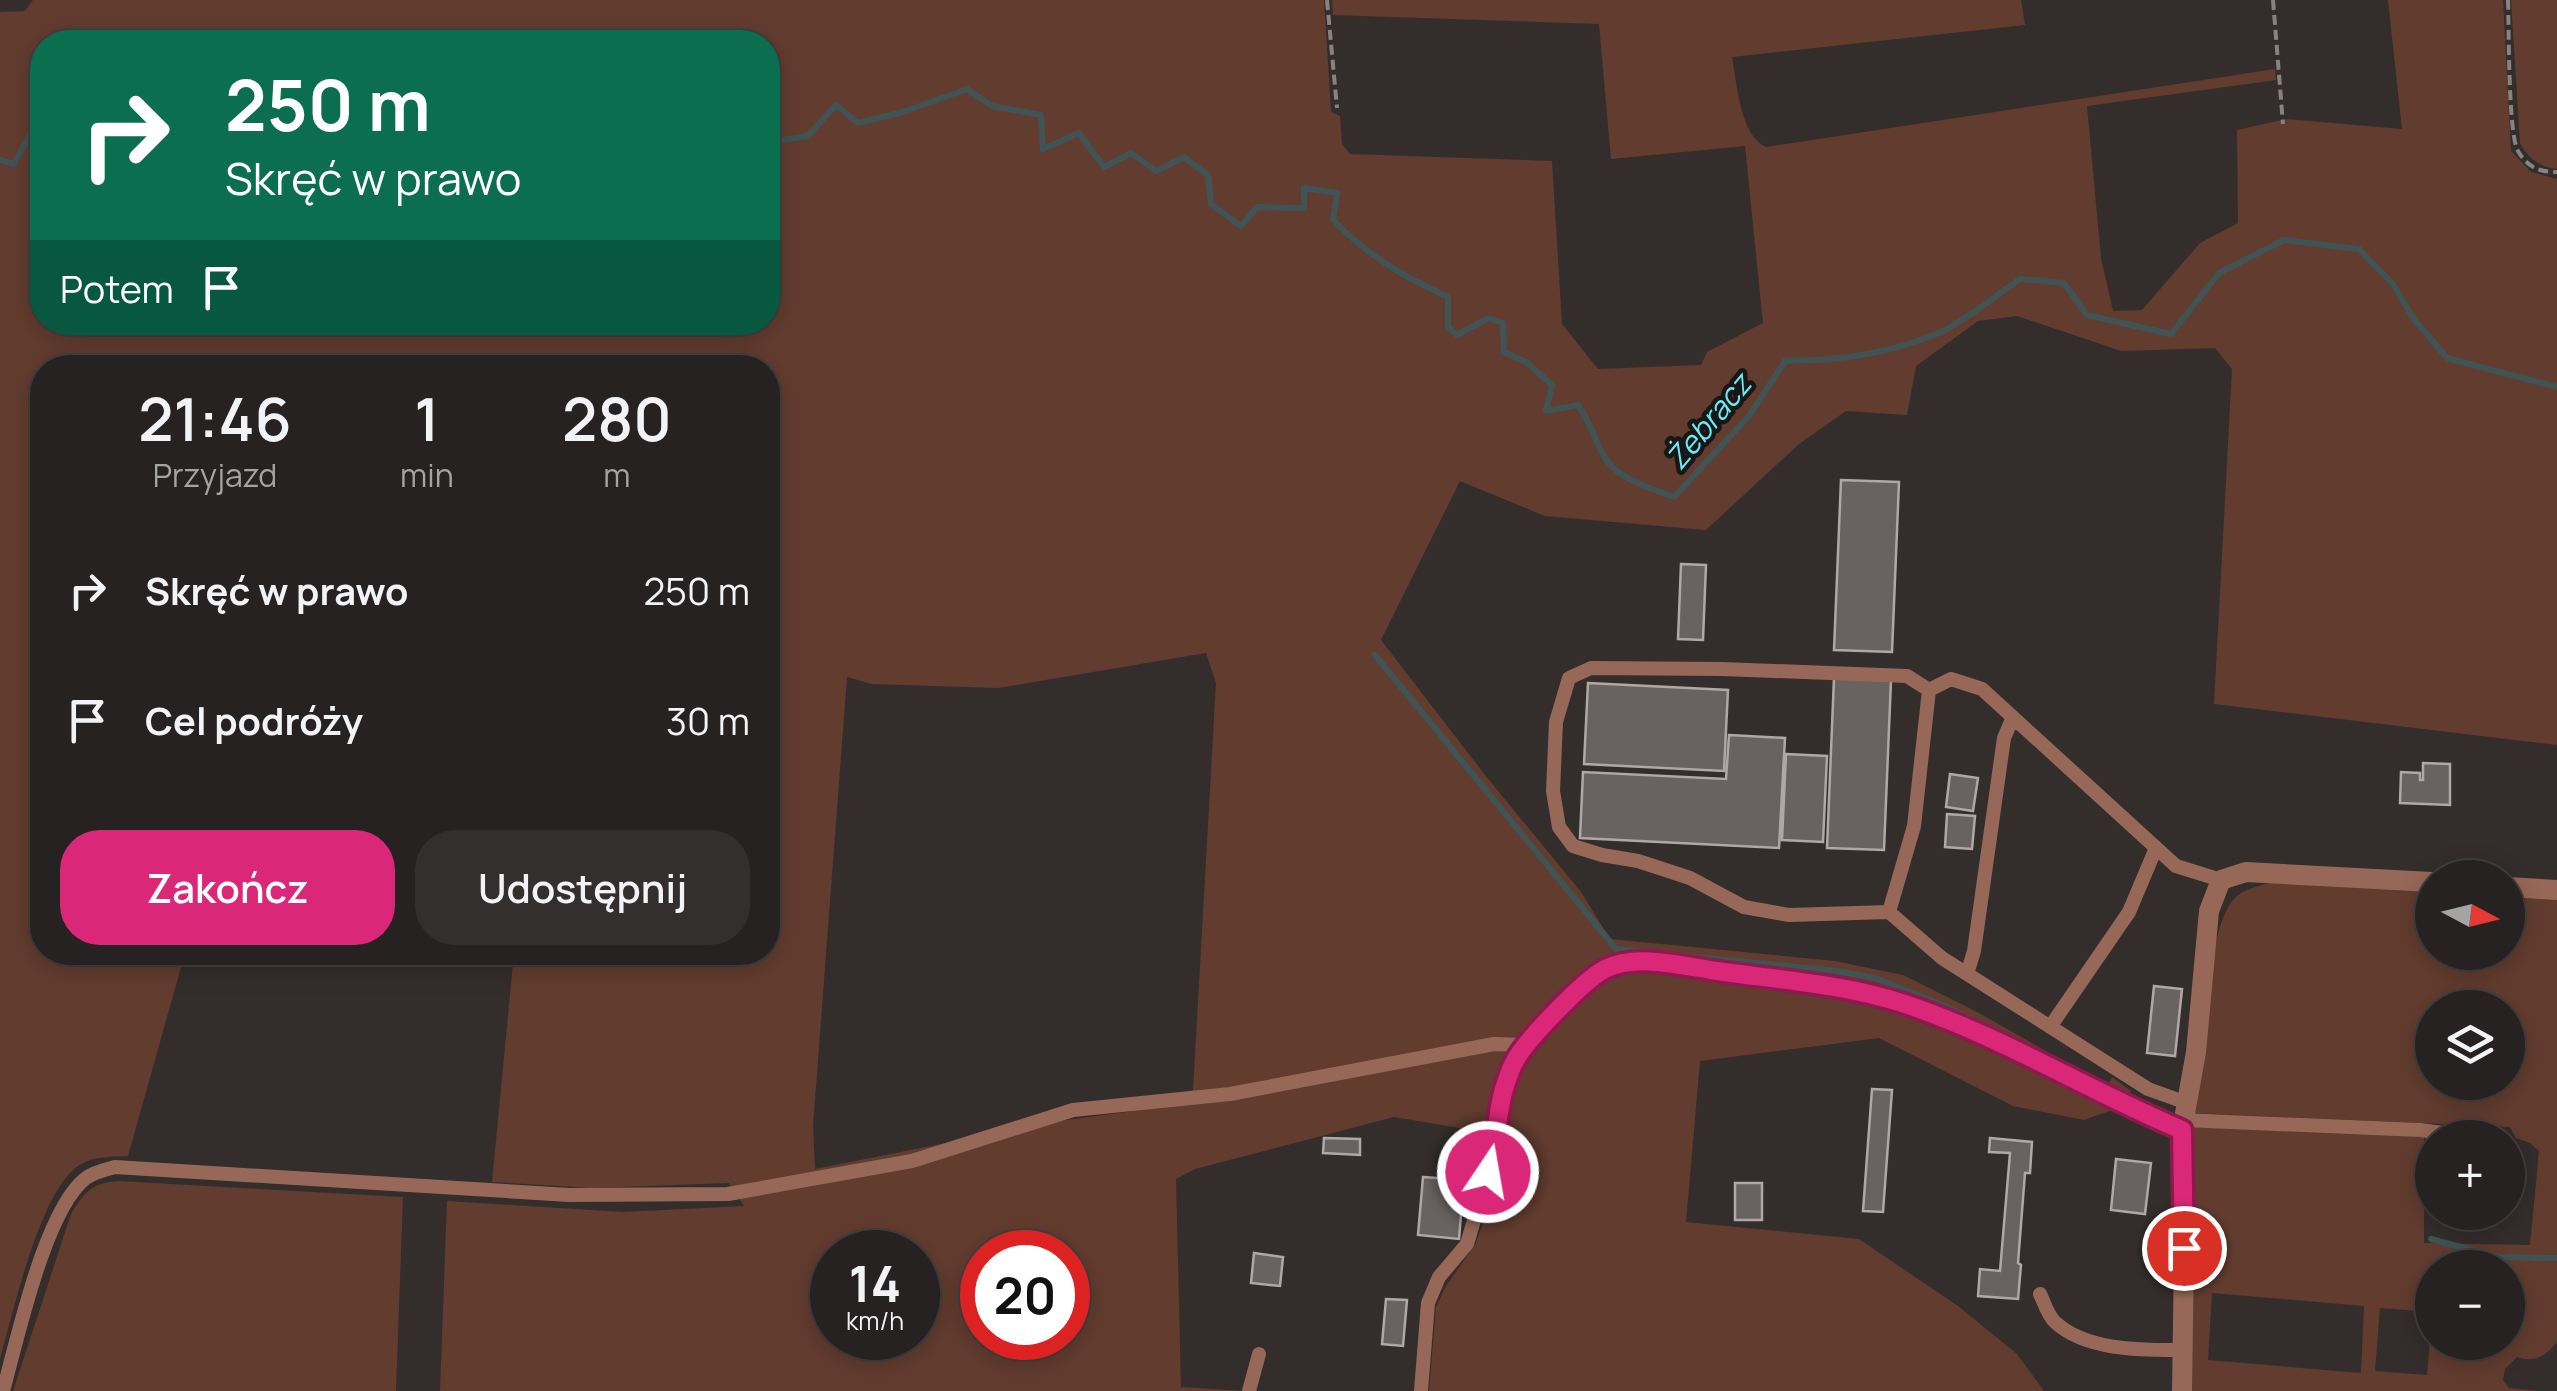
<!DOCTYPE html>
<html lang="pl">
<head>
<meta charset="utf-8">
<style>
	:root { --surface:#262221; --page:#322f2e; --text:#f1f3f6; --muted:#a4a4a5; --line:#423f3f; --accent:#db2777 }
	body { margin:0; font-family:Manrope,sans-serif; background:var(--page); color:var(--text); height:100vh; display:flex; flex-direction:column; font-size:38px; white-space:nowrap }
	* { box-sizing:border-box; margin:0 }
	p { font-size:32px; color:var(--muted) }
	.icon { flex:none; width:55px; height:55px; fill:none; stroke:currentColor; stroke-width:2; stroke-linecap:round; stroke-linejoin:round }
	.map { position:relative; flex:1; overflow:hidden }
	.drawer { position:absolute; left:30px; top:355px; width:750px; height:610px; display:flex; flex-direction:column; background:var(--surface); border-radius:40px; box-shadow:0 5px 25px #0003,0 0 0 2px var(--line) }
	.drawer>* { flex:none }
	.banner { position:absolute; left:30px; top:30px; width:750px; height:305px; border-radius:40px; box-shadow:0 5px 25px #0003,0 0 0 2px var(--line); background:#0b6e4f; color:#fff; overflow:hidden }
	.needle { width:65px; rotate:97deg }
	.fabs { position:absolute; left:2415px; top:860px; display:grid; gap:20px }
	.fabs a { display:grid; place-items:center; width:110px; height:110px; border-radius:50%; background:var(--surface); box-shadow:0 5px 25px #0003,0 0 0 2px var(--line); font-size:50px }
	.speed { position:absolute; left:810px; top:1230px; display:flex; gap:20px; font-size:50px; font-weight:700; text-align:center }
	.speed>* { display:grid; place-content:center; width:130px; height:130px; border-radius:50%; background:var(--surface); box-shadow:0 5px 25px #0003,0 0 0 2px var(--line); line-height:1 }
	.speed small { font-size:25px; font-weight:400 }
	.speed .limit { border:15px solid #d22; background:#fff; color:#111 }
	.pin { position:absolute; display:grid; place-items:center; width:85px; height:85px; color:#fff; margin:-42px; border:5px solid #fff; border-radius:50%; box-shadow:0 2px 10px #0007 }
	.me { position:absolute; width:110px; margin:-55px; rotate:12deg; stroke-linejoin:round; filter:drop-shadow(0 0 8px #0008) }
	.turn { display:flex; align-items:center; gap:35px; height:210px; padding:0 30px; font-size:45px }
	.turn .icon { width:130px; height:130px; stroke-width:2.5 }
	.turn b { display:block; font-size:70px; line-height:85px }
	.then { display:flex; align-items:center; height:95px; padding:0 30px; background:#0003; gap:20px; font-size:38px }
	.eta { display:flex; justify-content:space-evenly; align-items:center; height:170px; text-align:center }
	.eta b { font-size:60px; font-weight:600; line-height:70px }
	.action { display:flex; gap:20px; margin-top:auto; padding:20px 30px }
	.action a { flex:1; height:115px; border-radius:40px; background:var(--accent); color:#fff; font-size:40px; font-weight:600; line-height:115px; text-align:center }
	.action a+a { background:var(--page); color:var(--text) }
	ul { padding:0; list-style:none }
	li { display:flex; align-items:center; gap:30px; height:130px; padding:0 30px }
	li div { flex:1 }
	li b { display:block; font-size:38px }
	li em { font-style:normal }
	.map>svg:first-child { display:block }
</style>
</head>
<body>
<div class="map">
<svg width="2557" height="1391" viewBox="0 0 2557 1391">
	<rect width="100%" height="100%" fill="#332e2c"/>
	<path fill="#623c2f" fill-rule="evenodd" d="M33,0h1291l7,112 9,4 2,28 8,10 202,7 10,163 36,45 103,-4 6,-13 56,-29 -18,-177 -134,13 -12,-135 -266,-9 -1,-15h689l4,25 -293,32c5,26 8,79 34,90l509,-78 1,11 -189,26 14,152 12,53 29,-1 58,-67 38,-20 -1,-93 49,-11 116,10 -14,-129h115l8,151 20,21 26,7v566l-343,-41 18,-335 -17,-21 -94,3 -104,-35 -39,5 -62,45 -9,49 -61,-4 -47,33 -93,86 -161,-14 -85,-35 -79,159 104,135 96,117 29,47 225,22 68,14 76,38 128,73 5,-9 19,14 -7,15 -40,14 -71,-14 -134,-68 -179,23 -14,161 173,17 99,67 59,48 27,37h-615l7,-84 10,-21 29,-41 16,-44 14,-73 -16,5 -95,-16 -199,52 -19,10 5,208 62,4h-803l7,-190 176,11 121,-6 -15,-23 -137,5 -100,-6 22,-229 254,-1v-584h-726v584l143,1 -57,203c-16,1 -33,0 -47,8 -40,22 -68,149 -81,195v-1347l25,-1zM42,42h726v280h-726zM1206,653l10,30 -23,407 -52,20 -89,12 -237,47 -2,-43 34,-449 25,7 126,4zM832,1252h86v86h-86zM982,1252h86v86h-86z
		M2511,0h46v169c-18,-2 -28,-10 -37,-26z
		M2286,879l146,10v63h76v-58l49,4v444c-11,14 -23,21 -40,15l-12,12 -2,11 6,8 27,3h-345l2,-264 231,9v107l106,2 9,-94 -9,-8 -14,-5 -6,-11 -316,-14c5,-44 12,-188 41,-215 12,-12 35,-14 51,-19zM2432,1008h76v74h-76zM2432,1268h76v74h-76v-25l-5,58 -52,-4 5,-63 52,4zM2212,1293l152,13 -3,67 -153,-13z
		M118,1181l285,16 -7,194h-383l58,-177c13,-21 20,-31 47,-33z"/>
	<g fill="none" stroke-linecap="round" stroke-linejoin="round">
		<path stroke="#405455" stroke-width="6" d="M768,142l40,-6 28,-31 22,18 45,-11 64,-23 25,17 49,9 2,34 36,-16 25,34 27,-14 25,18 28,-14 24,18 3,29 30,22 16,-19 47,1v-20l33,5 -4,27c34,35 71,57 115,77v30l9,8 31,-17 15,5 1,29 22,10 26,23 -6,26 32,-6c14,20 15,32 26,51 12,23 47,32 70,41l75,-81 36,-55c53,0 107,-8 156,-29 27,-13 54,-36 79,-53l44,4 23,32 84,19 48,-61 65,-33 75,9 34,35 20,34 34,40 110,29
			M0,160l14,4 28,-51
			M1375,655l241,294 221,22 38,7 70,28 192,96
			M2431,1239l66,18 60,1"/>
	</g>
	<path fill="#686260" stroke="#aea8a6" stroke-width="2.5" d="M1841,480l58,2 -7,170 -58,-2z
		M1681,564l25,1 -3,75 -25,-1z
		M1834,678l57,2 -7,170 -57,-2z
		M1588,683l140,7 -4,81 -140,-7z
		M1729,735l56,3 -6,110 -199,-10 3,-66 143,7z
		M1786,754l41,2 -4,86 -41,-2z
		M2423,763l27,1v41l-50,-2 1,-31 19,1v7h3z
		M1950,774l28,4 -5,33 -27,-4z
		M1947,814l28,2 -3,33 -27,-2z
		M2154,986l28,3 -7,67 -28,-3z
		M1872,1089l20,1 -9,122 -20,-1z
		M1324,1138l36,1v16l-37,-2z
		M1990,1138l42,4 -2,31h-5l-7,90 3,2 -3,34 -40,-3 2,-27 20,2 10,-118 -21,-1z
		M2116,1159l35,4 -6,51 -34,-4z
		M1423,1177l28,2 -1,10 13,1 -4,49 -41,-4z
		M1735,1183h27v37h-27z
		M1254,1253l29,4 -3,29 -29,-3z
		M1386,1299l21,1 -4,46 -21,-2z"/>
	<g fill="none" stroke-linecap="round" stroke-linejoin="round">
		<path stroke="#878381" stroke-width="4" stroke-dasharray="10 5" stroke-linecap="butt" d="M1327,0l10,108
			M2273,0l10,124
			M2508,0c1,27 0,134 10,151 9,16 21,21 39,21"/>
		<path stroke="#976857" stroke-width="14" d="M1889,912l-100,3 -45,-8 -54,-29 -52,-17 -36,-6 -29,-9 -14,-19 -6,-36 3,-69 13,-44 22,-10 131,1 185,7 22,14
			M1967,974l7,-23 30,-213 9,-21
			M2050,1027l79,-115 27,-64
			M2187,1103l-39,-14 -206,-131 -53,-46 25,-86 15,-136 22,-11 31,10 194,177 45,14
			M2184,1120l236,10 63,8
			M2040,1294c4,8 8,22 15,28 31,29 87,28 128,28
			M3,1391c14,-50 42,-182 83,-213 8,-6 18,-8 29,-11l454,28 159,-1 184,-33 161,-51 157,-16 264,-50 34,1
			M1249,1391l10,-37
			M1421,1391l7,-88 11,-26 28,-33 29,-98 7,-54 13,-34 59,-65 26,-22 23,-10c92,10 191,15 279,43 97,30 186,87 279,126"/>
		<path stroke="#976857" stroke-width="20" d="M2508,887l49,3
			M2182,1391l3,-207 -3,-54 14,-78 13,-141 12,-31 25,-8 186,10"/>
	</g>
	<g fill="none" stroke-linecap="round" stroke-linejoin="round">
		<defs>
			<path id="route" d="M1488,1172c9,-27 8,-56 16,-83 3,-9 6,-20 11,-28 10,-20 70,-82 90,-92 31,-16 78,-3 112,2 63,9 127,13 188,33 96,32 184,87 277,126l2,118"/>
		</defs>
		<use href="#route" stroke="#8e194d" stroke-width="25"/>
		<use href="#route" stroke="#db2777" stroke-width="18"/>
	</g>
	<g text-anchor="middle" stroke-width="9" stroke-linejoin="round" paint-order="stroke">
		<g font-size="30" font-style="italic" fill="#66eef7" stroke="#191616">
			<text transform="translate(1709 422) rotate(-50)" y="10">Żebracz</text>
		</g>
	</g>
</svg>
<div class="fabs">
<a><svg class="needle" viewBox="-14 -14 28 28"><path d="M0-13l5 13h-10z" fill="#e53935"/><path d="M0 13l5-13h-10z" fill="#a4a4a5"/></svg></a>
<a><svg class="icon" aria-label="layers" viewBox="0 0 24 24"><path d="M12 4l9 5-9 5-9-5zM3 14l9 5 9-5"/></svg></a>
<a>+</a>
<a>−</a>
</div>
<div class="speed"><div>14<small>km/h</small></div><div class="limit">20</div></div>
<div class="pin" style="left:2184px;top:1248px;background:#d93025"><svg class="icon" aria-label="arrive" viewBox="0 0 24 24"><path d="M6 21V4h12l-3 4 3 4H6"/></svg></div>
<svg class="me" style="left:1488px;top:1172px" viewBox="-20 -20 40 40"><circle r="17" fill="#db2777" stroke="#fff" stroke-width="3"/><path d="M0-11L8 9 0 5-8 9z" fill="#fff"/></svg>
<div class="banner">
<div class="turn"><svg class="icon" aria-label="right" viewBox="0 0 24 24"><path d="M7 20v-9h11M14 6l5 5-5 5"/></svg><div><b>250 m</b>Skręć w prawo</div></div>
<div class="then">Potem<svg class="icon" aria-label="arrive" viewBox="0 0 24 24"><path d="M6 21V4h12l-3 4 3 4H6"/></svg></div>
</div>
<section class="drawer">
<div class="eta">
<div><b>21:46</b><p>Przyjazd</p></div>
<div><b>1</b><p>min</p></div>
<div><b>280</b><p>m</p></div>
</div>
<ul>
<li><svg class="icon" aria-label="right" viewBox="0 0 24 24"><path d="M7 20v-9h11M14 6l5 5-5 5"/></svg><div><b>Skręć w prawo</b></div><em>250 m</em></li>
<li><svg class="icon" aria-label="arrive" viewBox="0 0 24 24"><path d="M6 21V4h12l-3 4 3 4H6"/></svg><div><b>Cel podróży</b></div><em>30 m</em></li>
</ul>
<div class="action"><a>Zakończ</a><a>Udostępnij</a></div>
</section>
</div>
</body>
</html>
